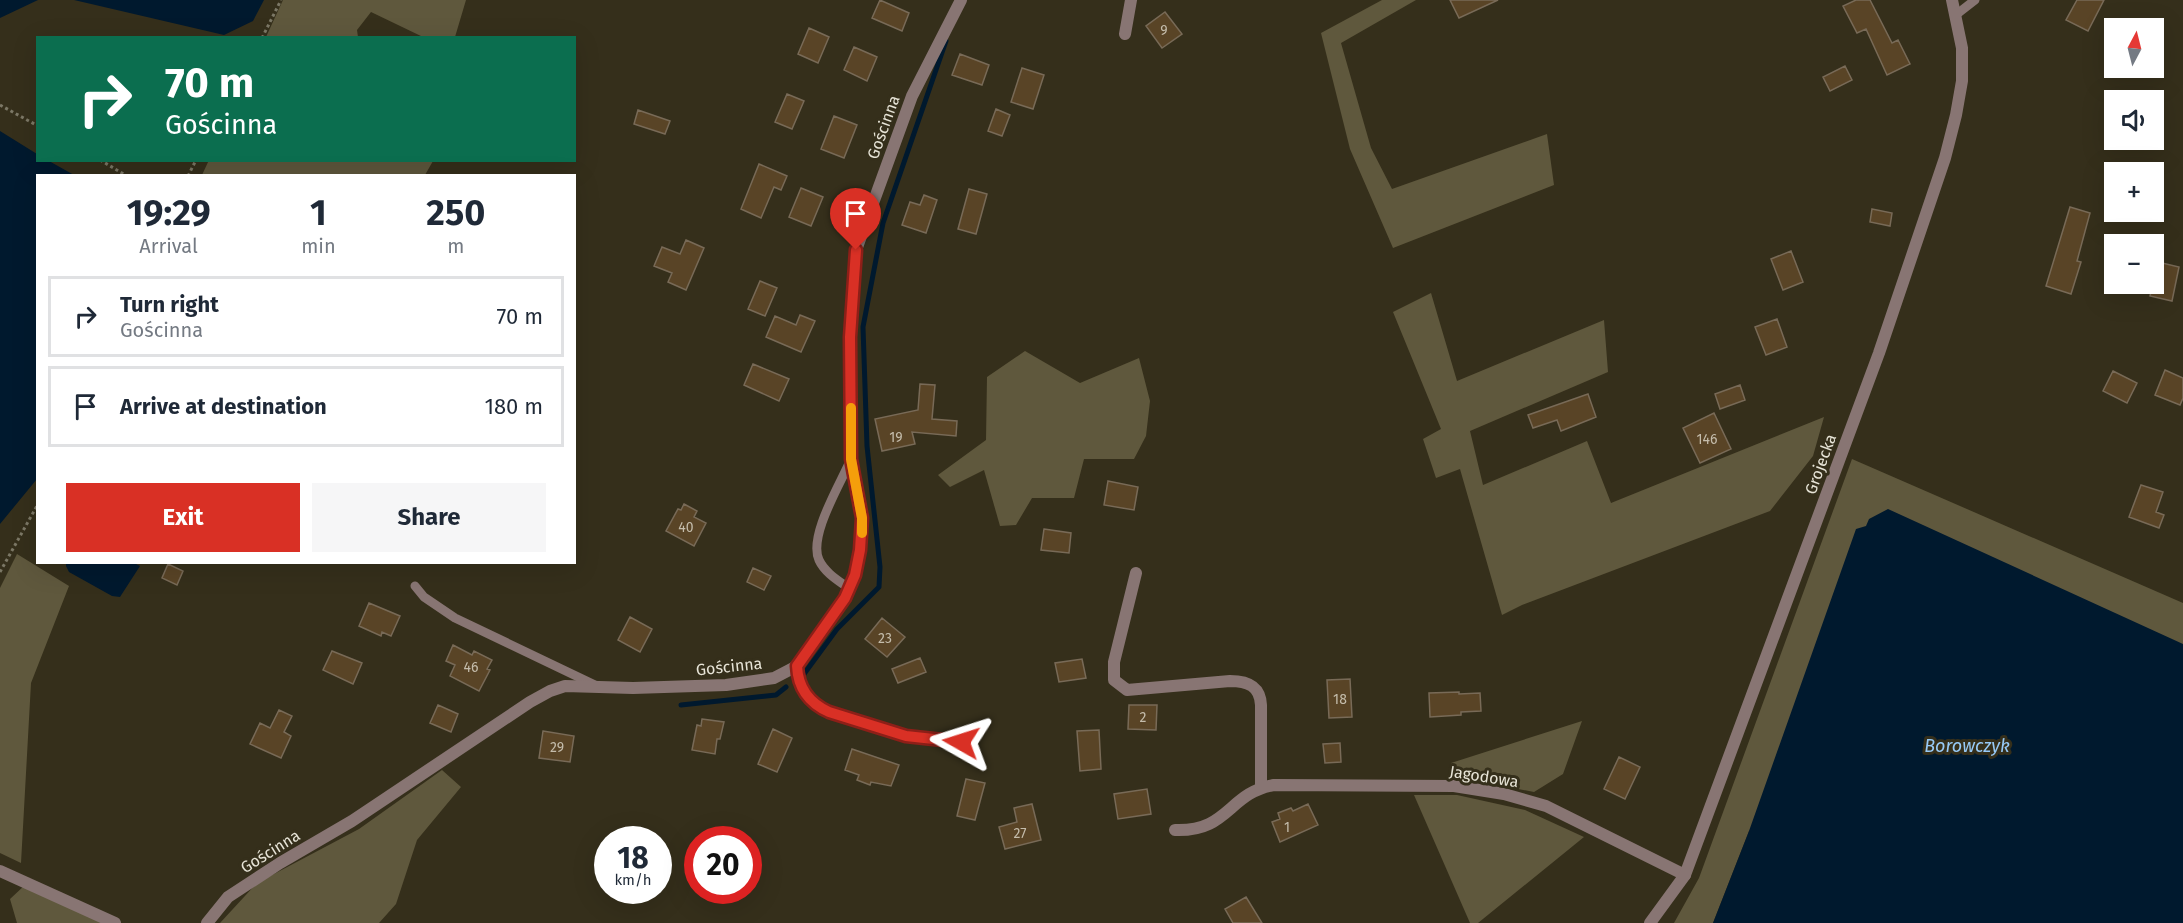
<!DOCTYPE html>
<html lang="en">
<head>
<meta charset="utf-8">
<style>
	:root { --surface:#fff; --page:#f6f6f7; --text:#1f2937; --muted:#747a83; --line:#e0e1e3; --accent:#d93025 }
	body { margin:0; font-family:"Fira Sans",sans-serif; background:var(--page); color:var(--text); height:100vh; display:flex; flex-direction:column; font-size:22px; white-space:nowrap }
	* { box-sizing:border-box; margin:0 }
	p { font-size:20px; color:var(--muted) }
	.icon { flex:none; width:33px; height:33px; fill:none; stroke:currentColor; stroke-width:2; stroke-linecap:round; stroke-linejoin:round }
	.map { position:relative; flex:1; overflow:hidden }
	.details { position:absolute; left:36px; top:174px; width:540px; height:390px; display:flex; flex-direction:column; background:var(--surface); border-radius:0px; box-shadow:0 6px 24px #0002 }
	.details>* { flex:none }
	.banner { position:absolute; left:36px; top:36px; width:540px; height:126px; border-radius:0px; box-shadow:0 6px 24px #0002; background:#0b6e4f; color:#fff; overflow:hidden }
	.needle { width:39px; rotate:7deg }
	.controls { position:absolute; left:2104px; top:18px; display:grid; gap:12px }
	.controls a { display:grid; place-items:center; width:60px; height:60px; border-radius:0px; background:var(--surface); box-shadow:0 6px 24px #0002; font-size:30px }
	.speed { position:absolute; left:594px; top:826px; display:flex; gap:12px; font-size:30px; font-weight:700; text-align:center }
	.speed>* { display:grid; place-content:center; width:78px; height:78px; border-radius:50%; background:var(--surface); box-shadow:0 6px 24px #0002; line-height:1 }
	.speed small { font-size:15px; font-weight:400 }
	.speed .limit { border:9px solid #d22; background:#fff; color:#111 }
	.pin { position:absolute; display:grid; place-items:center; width:51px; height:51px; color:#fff; margin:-62px -26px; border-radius:50% 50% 50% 0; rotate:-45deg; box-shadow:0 0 6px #0007 }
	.pin .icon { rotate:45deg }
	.me { position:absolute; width:66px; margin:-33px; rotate:276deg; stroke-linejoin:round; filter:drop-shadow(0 0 4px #0008) }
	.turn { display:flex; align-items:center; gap:21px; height:126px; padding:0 30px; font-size:27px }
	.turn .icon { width:78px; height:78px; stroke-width:2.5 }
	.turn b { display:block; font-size:42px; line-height:51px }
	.eta { display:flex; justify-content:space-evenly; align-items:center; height:102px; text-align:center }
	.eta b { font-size:36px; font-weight:700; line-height:42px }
	.primary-button { display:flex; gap:12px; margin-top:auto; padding:12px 30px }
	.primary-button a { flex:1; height:69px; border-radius:0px; background:var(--accent); color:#fff; font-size:24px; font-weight:700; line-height:69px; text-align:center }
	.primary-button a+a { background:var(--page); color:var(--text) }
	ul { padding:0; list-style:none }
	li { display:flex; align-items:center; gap:18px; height:81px; margin:0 12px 9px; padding:0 18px; border:3px solid var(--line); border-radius:0px }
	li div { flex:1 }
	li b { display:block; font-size:22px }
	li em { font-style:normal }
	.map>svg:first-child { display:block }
</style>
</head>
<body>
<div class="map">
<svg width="2183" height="923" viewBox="0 0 2183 923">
	<rect width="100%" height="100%" fill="#352f1b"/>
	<path fill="#5f583d" d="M283,0h183l-11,37h-32l-52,-25 -14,18 1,7h-92z
		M1382,0h34l-75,43 30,105 21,41 155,-55 7,51 -161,63 -43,-99 -29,-116z
		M209,160h224v1l-8,14h-223z
		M1431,293l26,88 147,-61 4,52 -138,59 13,54 104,-44 24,62 213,-86 -11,39 -43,55 -248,94 -20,10 -42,-146 -24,9 -13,-39 18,-10 -48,-117z
		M1025,351l55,32 59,-25 11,43 -4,35 -12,23h-50l-10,39h-42l-16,27 -16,1 -16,-56 -34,17 -12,-12 48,-35 1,-63z
		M1852,459l331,144v46l-434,182 -36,92h-39l25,-45z
		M17,554l52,32 -38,97 -10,180 -21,-10v-265z
		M1582,721l-19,53 -29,18 -85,-16 2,-13z
		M442,770l19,17 -44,53 -21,64 -17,19h-159l37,-40 102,-54z
		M1414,795h43l68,15 59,27 -106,86h-8z
		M25,885l86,38h-94l-7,-24z"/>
	<path fill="#00192e" d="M0,0h38l-38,18z
		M74,0h190l-11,21 -29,14z
		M0,131l37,23 1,6 11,1 25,14 -36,1 -1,303 -37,45z
		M1888,509l295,135v279h-470l36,-92 107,-302 10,-3 3,-7z
		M66,563h68l6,3 -20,31 -8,-1 -43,-24 -3,-6z"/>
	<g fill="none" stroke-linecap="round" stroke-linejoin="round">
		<path stroke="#00192e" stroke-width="5" d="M804,674l33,-45 42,-42 1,-20 -13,-121 -4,-119 20,-104 63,-182
			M681,705l95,-10 10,-8"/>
	</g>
	<path fill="#594426" stroke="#786a57" stroke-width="1.5" d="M880,0l29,13 -7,18 -30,-13z
		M1450,0h48l-39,18z
		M1856,0h14l22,43 6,-3 12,24 -23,11 -21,-46 -9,4 -14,-27z
		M2077,0h27l-16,31 -22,-11z
		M1165,12l17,22 -20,14 -16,-22z
		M809,28l20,9 -11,26 -20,-9z
		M854,47l23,10 -10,24 -23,-11z
		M960,54l29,11 -7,20 -30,-10z
		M1845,66l7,14 -22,11 -7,-14z
		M1022,68l22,7 -11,34 -22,-7z
		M787,94l17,7 -12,28 -17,-7z
		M996,109l14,6 -8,21 -14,-5z
		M638,110l32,11 -5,13 -31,-10z
		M834,116l23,9 -13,33 -23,-9z
		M759,164l28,12 -6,14 -7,-3 -13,31 -20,-9z
		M801,188l22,9 -12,29 -22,-9z
		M969,189l18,5 -11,40 -18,-5z
		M924,195l13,5 -11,33 -24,-8 8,-23 10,3z
		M2070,207l20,6 -13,48 4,1 -10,32 -25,-8z
		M1872,209l20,4 -2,13 -20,-4z
		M686,240l18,8 -18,42 -18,-8 4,-9 -18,-7 8,-19 18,7z
		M1791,251l12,31 -20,8 -12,-31z
		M2158,262l21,5 -7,34 -22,-5z
		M760,281l17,7 -12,28 -17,-7z
		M800,315l15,6 -14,31 -35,-15 9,-21 21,9z
		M1777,319l10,28 -21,8 -11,-28z
		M753,364l36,15 -10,22 -35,-16z
		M2165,370l18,8v20l-3,7 -25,-10z
		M2113,371l24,12 -10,20 -24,-12z
		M920,384l15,1 -3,34 25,2 -1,15 -44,-4 3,12 -33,7 -7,-32 43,-9z
		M1740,385l5,15 -25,9 -5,-15z
		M1588,394l8,23 -35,14 -4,-11 -24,8 -5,-13z
		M1714,413l17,36 -31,14 -17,-35z
		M1108,481l30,6 -4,23 -30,-5z
		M2141,485l22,7 -7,20 8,3 -5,13 -30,-11z
		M684,504l13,7 -3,6 12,6 -12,23 -28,-15 12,-22 3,1z
		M1044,529l27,4 -2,20 -28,-3z
		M168,564l15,7 -6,14 -15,-7z
		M753,568l18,8 -7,14 -17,-8z
		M369,603l31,13 -9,20 -9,-4 -1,4 -22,-10z
		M630,617l22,12 -12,23 -22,-12z
		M882,618l23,19 -18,20 -22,-18z
		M453,645l19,10 2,-4 18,9 -5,9 3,1 -11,21 -29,-15 5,-11 -9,-4z
		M332,651l30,12 -9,21 -30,-14z
		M920,658l6,14 -28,11 -6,-14z
		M1082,659l4,19 -27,4 -4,-19z
		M1350,679l2,38 -23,1 -2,-38z
		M1459,692v2l21,-1 1,18 -20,1v3l-31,2 -1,-24z
		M438,705l20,9 -7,18 -21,-9z
		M1129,705h28l-1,25 -28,-1z
		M279,710l13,6 -8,16 7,4 -10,22 -31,-14 10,-21 10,5z
		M702,719l22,3 -4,17h-3l-2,15 -23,-4 5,-25 4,1z
		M773,729l19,9 -15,34 -19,-8z
		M1099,730l2,39 -21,2 -3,-40z
		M543,731l31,5 -4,26 -31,-4z
		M1340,743l1,19 -16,1 -2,-19z
		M852,749l47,16 -8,21 -20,-4 -1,3 -13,-5 2,-5 -14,-5z
		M1619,757l21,10 -15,32 -21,-10z
		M966,779l19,4 -10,37 -18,-4z
		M1147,789l4,25 -33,5 -4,-25z
		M1032,804l9,36 -36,9 -6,-22 18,-5 -3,-14z
		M1308,804l10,21 -38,17 -8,-20 8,-3 -2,-6 13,-5 2,3z
		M1246,897l16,26h-29l-8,-14z"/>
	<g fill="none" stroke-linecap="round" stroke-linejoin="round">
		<path stroke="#7c7866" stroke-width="3" stroke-dasharray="3 3" stroke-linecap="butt" d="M262,38l19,-38
			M0,105l38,21
			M100,160l27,16
			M188,176l8,-16
			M0,572l38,-68"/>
		<path stroke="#887573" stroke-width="9" d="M1957,14l18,-14
			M415,586l9,11 31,21 140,67
			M850,589c-11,-8 -25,-16 -31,-29 -11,-24 22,-77 32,-101
			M797,666l1,13 6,13 9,10 12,8 81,26 55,6"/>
		<path stroke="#887573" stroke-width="12" d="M1125,34l6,-34
			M1136,573l-22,89v18l13,10 103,-9c18,0 30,5 31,24v82
			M1175,830c54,2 53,-37 99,-45l180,1 50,8 42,12 139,69
			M0,871l115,52
			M207,923l21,-26 52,-34 72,-42 178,-119 20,-11 15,-5 68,2 93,-3 48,-7 23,-12 48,-68 10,-23 7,-38v-19l-11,-59 -1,-122 6,-87 56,-154 49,-96"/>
		<path stroke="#887573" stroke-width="12" d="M1650,923l35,-48 194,-522 66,-195 11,-43 6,-34v-33l-10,-48"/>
	</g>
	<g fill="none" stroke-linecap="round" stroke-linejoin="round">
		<defs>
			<path id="route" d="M856,250l-6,87 1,122 11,59 -2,32 -5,25 -10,23 -48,68c1,22 12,37 32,46l77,24 55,6"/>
		</defs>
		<use href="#route" stroke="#8d1f18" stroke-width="15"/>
		<use href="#route" stroke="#d93025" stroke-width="10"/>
		<path stroke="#f59e0b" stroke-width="10" d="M851,408v51l11,59v15"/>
	</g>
	<g text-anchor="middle" stroke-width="6" stroke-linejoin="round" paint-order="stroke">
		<g font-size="14" fill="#c4bcab">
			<text x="1164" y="35">9</text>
			<text x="896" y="442">19</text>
			<text x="1707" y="444">146</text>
			<text x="686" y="532">40</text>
			<text x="885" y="643">23</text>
			<text x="471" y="672">46</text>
			<text x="1340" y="704">18</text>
			<text x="1143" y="722">2</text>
			<text x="557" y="752">29</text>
			<text x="1287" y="832">1</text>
			<text x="1020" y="838">27</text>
		</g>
		<g font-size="16" fill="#e7e4d7" stroke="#352f1b">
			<text transform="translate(883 127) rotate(-70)" y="6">Gościnna</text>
			<text transform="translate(1820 464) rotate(-70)" y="6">Grojecka</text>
			<text transform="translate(729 666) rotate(-6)" y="6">Gościnna</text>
			<text transform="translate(1484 776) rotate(9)" y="6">Jagodowa</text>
			<text transform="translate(270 851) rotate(-32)" y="6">Gościnna</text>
		</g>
		<g font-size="18" font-style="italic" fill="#97caf7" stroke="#352f1b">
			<text x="1967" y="752">Borowczyk</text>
		</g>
	</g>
</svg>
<div class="controls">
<a><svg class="needle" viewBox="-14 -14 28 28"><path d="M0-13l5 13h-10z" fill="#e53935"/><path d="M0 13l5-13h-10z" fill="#747a83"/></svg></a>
<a><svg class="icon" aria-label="sound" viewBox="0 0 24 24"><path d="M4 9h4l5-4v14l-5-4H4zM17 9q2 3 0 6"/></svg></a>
<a>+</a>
<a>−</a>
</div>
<div class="speed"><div>18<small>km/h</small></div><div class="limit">20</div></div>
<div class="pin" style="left:856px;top:250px;background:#d93025"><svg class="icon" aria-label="arrive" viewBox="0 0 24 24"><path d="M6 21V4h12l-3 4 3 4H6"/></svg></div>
<svg class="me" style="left:961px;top:742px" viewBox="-20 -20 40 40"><path d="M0-17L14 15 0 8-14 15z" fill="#d93025" stroke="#fff" stroke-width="4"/></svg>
<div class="banner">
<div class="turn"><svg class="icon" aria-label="right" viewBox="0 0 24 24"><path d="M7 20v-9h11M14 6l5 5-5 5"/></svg><div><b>70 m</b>Gościnna</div></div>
</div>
<section class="details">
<div class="eta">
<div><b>19:29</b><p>Arrival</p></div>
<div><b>1</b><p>min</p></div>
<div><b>250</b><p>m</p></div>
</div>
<ul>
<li><svg class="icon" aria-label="right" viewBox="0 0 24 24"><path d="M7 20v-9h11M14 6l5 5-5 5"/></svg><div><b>Turn right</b><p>Gościnna</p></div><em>70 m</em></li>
<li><svg class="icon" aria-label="arrive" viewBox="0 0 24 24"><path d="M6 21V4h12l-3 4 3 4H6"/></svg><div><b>Arrive at destination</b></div><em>180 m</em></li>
</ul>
<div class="primary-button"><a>Exit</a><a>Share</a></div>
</section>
</div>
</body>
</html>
